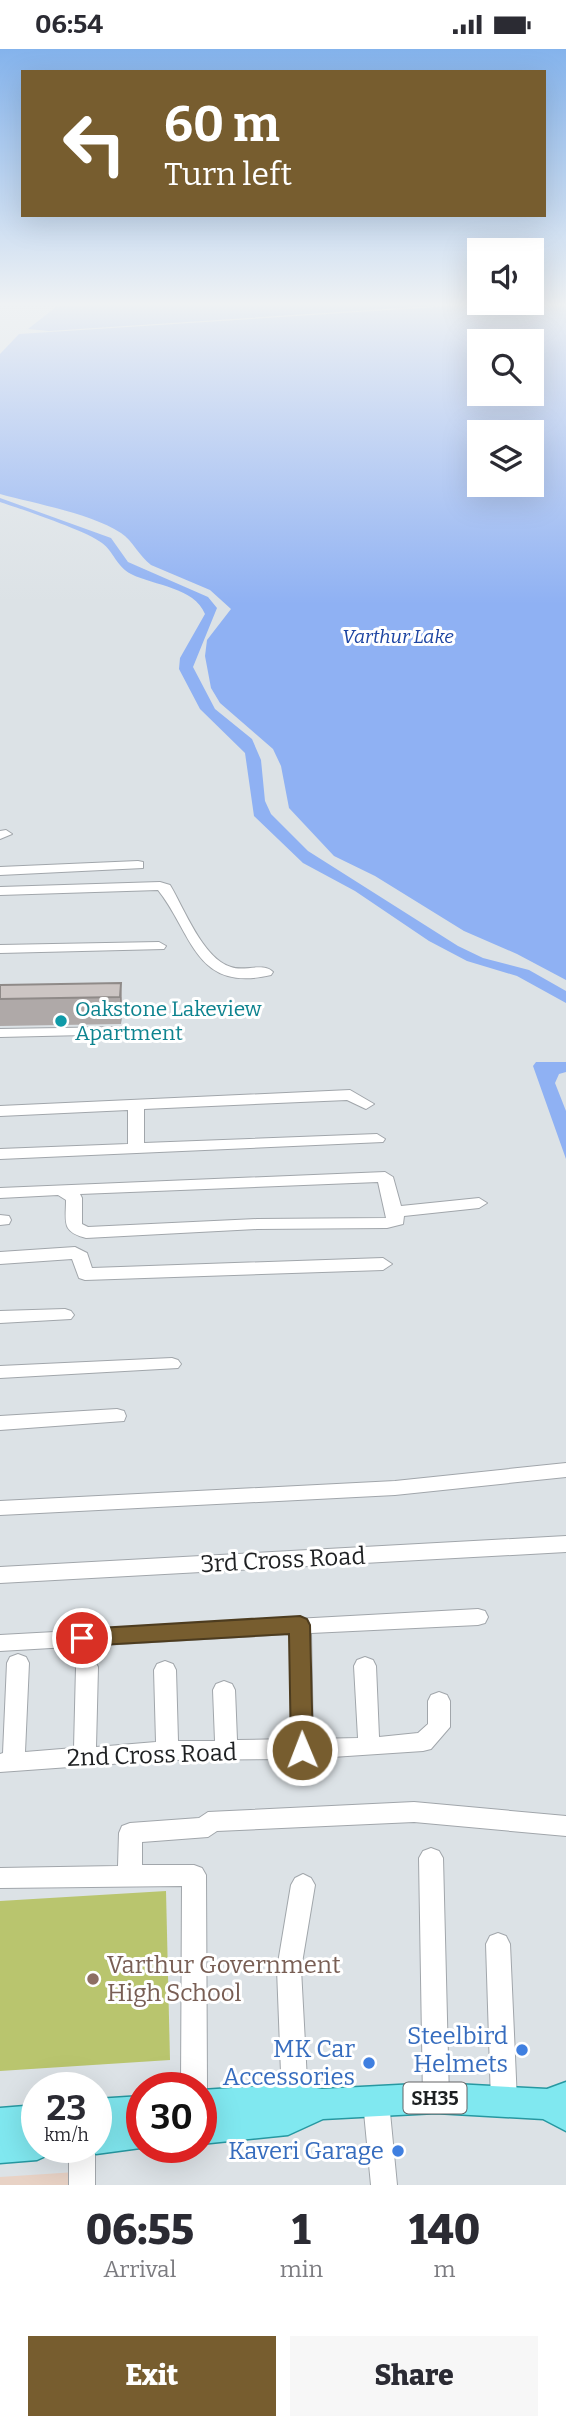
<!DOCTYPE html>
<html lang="en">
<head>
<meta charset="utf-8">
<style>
	:root { --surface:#fff; --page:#f7f7f7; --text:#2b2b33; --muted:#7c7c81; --accent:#775d2f }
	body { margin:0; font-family:Bitter,serif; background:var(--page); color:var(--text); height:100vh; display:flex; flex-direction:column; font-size:26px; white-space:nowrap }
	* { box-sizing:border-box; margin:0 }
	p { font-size:23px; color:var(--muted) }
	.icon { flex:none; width:38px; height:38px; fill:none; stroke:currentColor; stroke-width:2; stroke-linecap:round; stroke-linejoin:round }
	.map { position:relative; height:2136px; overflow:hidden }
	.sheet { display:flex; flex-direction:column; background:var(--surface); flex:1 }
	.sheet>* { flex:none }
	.top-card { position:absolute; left:21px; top:21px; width:525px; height:147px; border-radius:0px; box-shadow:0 7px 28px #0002; background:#775d2f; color:#fff; overflow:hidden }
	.fabs { position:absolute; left:467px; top:189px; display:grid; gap:14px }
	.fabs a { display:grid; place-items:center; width:77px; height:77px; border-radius:0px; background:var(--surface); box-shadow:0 7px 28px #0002; font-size:35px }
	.speed { position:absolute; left:21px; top:2023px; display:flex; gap:14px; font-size:35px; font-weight:700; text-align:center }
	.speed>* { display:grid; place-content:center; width:91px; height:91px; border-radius:50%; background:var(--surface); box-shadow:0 7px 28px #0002; line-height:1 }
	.speed small { font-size:18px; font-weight:400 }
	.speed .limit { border:10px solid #d22; background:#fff; color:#111 }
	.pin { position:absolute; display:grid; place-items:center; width:60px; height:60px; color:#fff; margin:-30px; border:4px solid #fff; border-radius:50%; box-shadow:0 2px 7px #0007 }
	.me { position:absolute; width:77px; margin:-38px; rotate:359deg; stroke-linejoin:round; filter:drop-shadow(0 0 5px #0008) }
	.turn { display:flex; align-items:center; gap:24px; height:147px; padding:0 28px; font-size:32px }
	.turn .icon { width:91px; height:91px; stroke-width:2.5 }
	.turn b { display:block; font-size:49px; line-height:60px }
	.eta { display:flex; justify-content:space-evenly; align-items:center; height:119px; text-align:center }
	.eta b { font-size:42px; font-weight:800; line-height:49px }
	.action { display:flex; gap:14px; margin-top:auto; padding:14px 28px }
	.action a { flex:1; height:80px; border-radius:0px; background:var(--accent); color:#fff; font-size:28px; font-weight:800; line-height:80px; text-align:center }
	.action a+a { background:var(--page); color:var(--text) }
	.status { display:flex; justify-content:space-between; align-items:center; height:49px; padding:0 35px; background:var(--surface); direction:ltr }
	.status svg { height:19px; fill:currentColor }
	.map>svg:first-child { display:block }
</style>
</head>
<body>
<div class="status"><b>06:54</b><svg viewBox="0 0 49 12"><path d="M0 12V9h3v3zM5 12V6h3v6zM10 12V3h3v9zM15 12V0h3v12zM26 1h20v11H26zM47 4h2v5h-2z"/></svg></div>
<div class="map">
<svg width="566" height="2136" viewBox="0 0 566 2136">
	<rect width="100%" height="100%" fill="#dce2e6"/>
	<path fill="#e8d2c5" d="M76,2123v13h-76v-8z"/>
	<path fill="#b9c56e" d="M166,1842l4,169 -170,11v-170z"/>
	<path fill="#8fb1f3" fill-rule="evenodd" d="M87,256h360l-398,26 -21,-2 28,-22z
		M468,256l98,2v673l-49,-26 -53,-23 -89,-55 -41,-20 -45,-48 -8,-42 -8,-17 -53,-46 -9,-15 -6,-32 2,-16 24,-31 -21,-19 -59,-25c-12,-9 -18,-24 -30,-32 -31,-20 -85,-29 -121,-39v-140l19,-20zM480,292h52v53h-52zM480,383h52v53h-52z
		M0,449l111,40 17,24 80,35 9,11 -24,59 22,42 37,30 9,21 4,41 6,13 37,37 150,95 25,12 46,12 37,21v12l-49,-27 -50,-15 -38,-20 -74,-50 -52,-28 -49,-47 -9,-63 -45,-44 -21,-40 1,-11 25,-44c-11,-27 -50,-28 -74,-40 -15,-8 -17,-22 -29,-31 -15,-12 -81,-34 -102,-41z
		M536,1013h30v10l-7,2 -4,9 11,28v48l-33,-93z"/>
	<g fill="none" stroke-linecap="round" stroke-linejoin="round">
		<defs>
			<path id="minor" d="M6,781l6,4 -12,5v-8z
				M138,812l5,1v6l-143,7v-8z
				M160,833l10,3c14,23 33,74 61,82 13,5 32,-5 42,5l-2,3c-76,18 -78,-41 -113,-85l-158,5v-8z
				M159,893l7,4 -2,3 -164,4v-8z
				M122,978l7,4 -2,3 -127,3v-8z
				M350,1041l24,14 -8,5 -19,-9 -203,9v34l233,-9 8,5 -2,3 -383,17v-10l128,-5v-34l-128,6v-10z
				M385,1123l8,5 8,29 78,-8 8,5 -8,5 -75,8 -1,8 -16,4 -130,1 -171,9c-25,-6 -20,-16 -20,-38l-8,-5 -58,3v-10zM378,1133l8,36 -129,1 -169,8 -6,-3v-26l-2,-4z
				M0,1166l9,1 2,4 -2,4 -9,1z
				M75,1198l12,6 5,15 291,-10 9,6 -9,6 -298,10 -6,-2 -7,-19 -72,5v-12z
				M65,1260l6,2 3,4 -3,4 -71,4v-12z
				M172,1309l6,2 3,4 -3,4 -178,10v-12z
				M117,1360l7,2 2,5 -2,5 -124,9v-14z
				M566,1414v14l-171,18 -395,20v-14l395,-20z
				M566,1487v16l-566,31v-16z
				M478,1560l7,2 3,6 -3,6 -7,2 -167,8 2,106 45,-1 -4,-72 3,-6 8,-3 8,3 3,6 3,71 39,-4 10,-9v-23l3,-6 8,-3 8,3 3,6v26l-19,22 -8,2 -121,8 -135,1 -167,12v-18l3,-1 4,-90 3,-6 8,-3 8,3 3,6 -4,89 49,-4 2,-81 3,-6 8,-3 8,3 3,6 -2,80 60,-5 -2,-72 3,-6 8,-3 8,3 3,6 2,71h37l-2,-51 3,-6 8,-3 8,3 3,6 2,50 54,-1 -1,-105 -290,17v-16z
				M414,1753l152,14v20l-152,-14 -197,9 -9,6 -66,5v23h52l8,3 4,7 1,213 -6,9v-9h-20l1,-202 -182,2v-20l118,-2 1,-33 3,-7 8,-3 69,-5 9,-6z
				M431,1799l8,3 4,7 6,240 -4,9 -9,3 -9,-3 -4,-9 -4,-240 4,-7z
				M303,1825l8,4 4,7 -14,84 7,130 -4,9 -9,4 -9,-4 -4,-9 -5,-130 14,-84 4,-7z
				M498,1884l8,3 4,8 7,157 -4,9 -9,4 -9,-4 -4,-9 -5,-157 4,-8z
				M376,2040l9,4 4,9 8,83h-26l-8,-83 4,-9z
				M69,2098h26v38h-26z"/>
			<path id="major" d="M566,2033v49l-23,-12 -107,-6 -113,6 -35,16 -87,9v-54l94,-6 27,5 114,-6 111,6z
				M142,2047v51h6l-52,7 -11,-5 11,-2v-48z
				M37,2056v42h15l-4,8 -11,5 -37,3v-55z"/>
		</defs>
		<use href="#minor" stroke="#a1a6ab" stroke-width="2"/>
		<use href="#major" stroke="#2698a1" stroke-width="3"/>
		<use href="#minor" fill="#fff" fill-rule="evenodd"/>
		<use href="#major" fill="#80e8f0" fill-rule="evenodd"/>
	</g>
	<path fill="#afa9a8" d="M121,934l1,28 -1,13 -121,2v-41z"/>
	<path fill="#8f8a88" d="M121,934l1,28 -1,13 -1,-27z"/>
	<path fill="#ccc5c3" stroke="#8f8a88" stroke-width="2" d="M121,934l-1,14 -120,2v-14z"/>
	<linearGradient id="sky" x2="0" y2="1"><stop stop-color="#84b3ec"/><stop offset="0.46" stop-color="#eff2f4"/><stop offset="1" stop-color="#eff2f4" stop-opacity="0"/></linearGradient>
	<rect width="566" height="555" fill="url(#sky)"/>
	<path fill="#775d2f" stroke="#4d3c1f" stroke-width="2" d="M300,1567l7,3 3,6 3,125 -3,6 -8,3 -8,-3 -3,-6 -2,-116 -207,12 -8,-2 -3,-6 3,-6 8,-3z"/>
	<circle fill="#0f9aa8" stroke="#fff" stroke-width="2.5" cx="61" cy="972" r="7"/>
	<circle fill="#8d6e63" stroke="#fff" stroke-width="2.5" cx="93" cy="1930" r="7"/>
	<g fill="#3f7fe0" stroke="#fff" stroke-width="2.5">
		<circle cx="522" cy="2001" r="7"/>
		<circle cx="369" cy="2014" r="7"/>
		<circle cx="398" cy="2102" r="7"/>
	</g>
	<g text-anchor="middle" stroke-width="6" stroke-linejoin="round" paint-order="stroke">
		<g font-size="19" font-style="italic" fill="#1c44a2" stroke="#fff">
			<text x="398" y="594">Varthur Lake</text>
		</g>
		<rect fill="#fff" stroke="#626364" stroke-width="2" x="403.5" y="2033.5" width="63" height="31" rx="5"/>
		<g font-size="19" font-weight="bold" fill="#1e2022">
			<text x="435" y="2056">SH35</text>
		</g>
		<g font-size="21" fill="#0d838f" stroke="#fff" text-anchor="start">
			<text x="75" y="967">Oakstone Lakeview<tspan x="75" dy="24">Apartment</tspan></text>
		</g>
		<g font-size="24" fill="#1e2022" stroke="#fff">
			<text transform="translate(283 1511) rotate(-3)" y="8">3rd Cross Road</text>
			<text transform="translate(152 1706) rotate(-2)" y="8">2nd Cross Road</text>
		</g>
		<g font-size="24" fill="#785e54" stroke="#fff" text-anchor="start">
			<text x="107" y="1924">Varthur Government<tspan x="107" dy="28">High School</tspan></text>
		</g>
		<g font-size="24" fill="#366cbe" stroke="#fff" text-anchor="end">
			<text x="508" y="1995">Steelbird<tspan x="508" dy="28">Helmets</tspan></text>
			<text x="355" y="2008">MK Car<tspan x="355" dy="28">Accessories</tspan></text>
			<text x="384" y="2110">Kaveri Garage</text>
		</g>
	</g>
</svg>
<div class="fabs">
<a><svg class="icon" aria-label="sound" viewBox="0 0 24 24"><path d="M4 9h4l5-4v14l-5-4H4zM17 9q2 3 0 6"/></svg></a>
<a><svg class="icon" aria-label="search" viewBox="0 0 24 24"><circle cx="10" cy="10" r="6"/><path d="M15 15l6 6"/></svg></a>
<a><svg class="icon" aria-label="layers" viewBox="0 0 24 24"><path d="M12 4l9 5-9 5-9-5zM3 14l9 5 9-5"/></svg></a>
</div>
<div class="speed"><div>23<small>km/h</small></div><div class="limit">30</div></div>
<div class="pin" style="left:82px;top:1589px;background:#d93025"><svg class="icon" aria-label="arrive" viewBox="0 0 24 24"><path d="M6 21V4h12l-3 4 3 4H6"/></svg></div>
<svg class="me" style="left:302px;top:1701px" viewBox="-20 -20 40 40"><circle r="17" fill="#775d2f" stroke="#fff" stroke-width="3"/><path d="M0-11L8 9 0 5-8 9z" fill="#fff"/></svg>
<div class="top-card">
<div class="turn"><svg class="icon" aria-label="left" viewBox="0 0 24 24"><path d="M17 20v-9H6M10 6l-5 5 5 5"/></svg><div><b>60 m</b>Turn left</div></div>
</div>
</div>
<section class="sheet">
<div class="eta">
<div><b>06:55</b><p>Arrival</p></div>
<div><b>1</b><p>min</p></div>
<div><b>140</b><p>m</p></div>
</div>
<div class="action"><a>Exit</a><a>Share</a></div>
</section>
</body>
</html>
